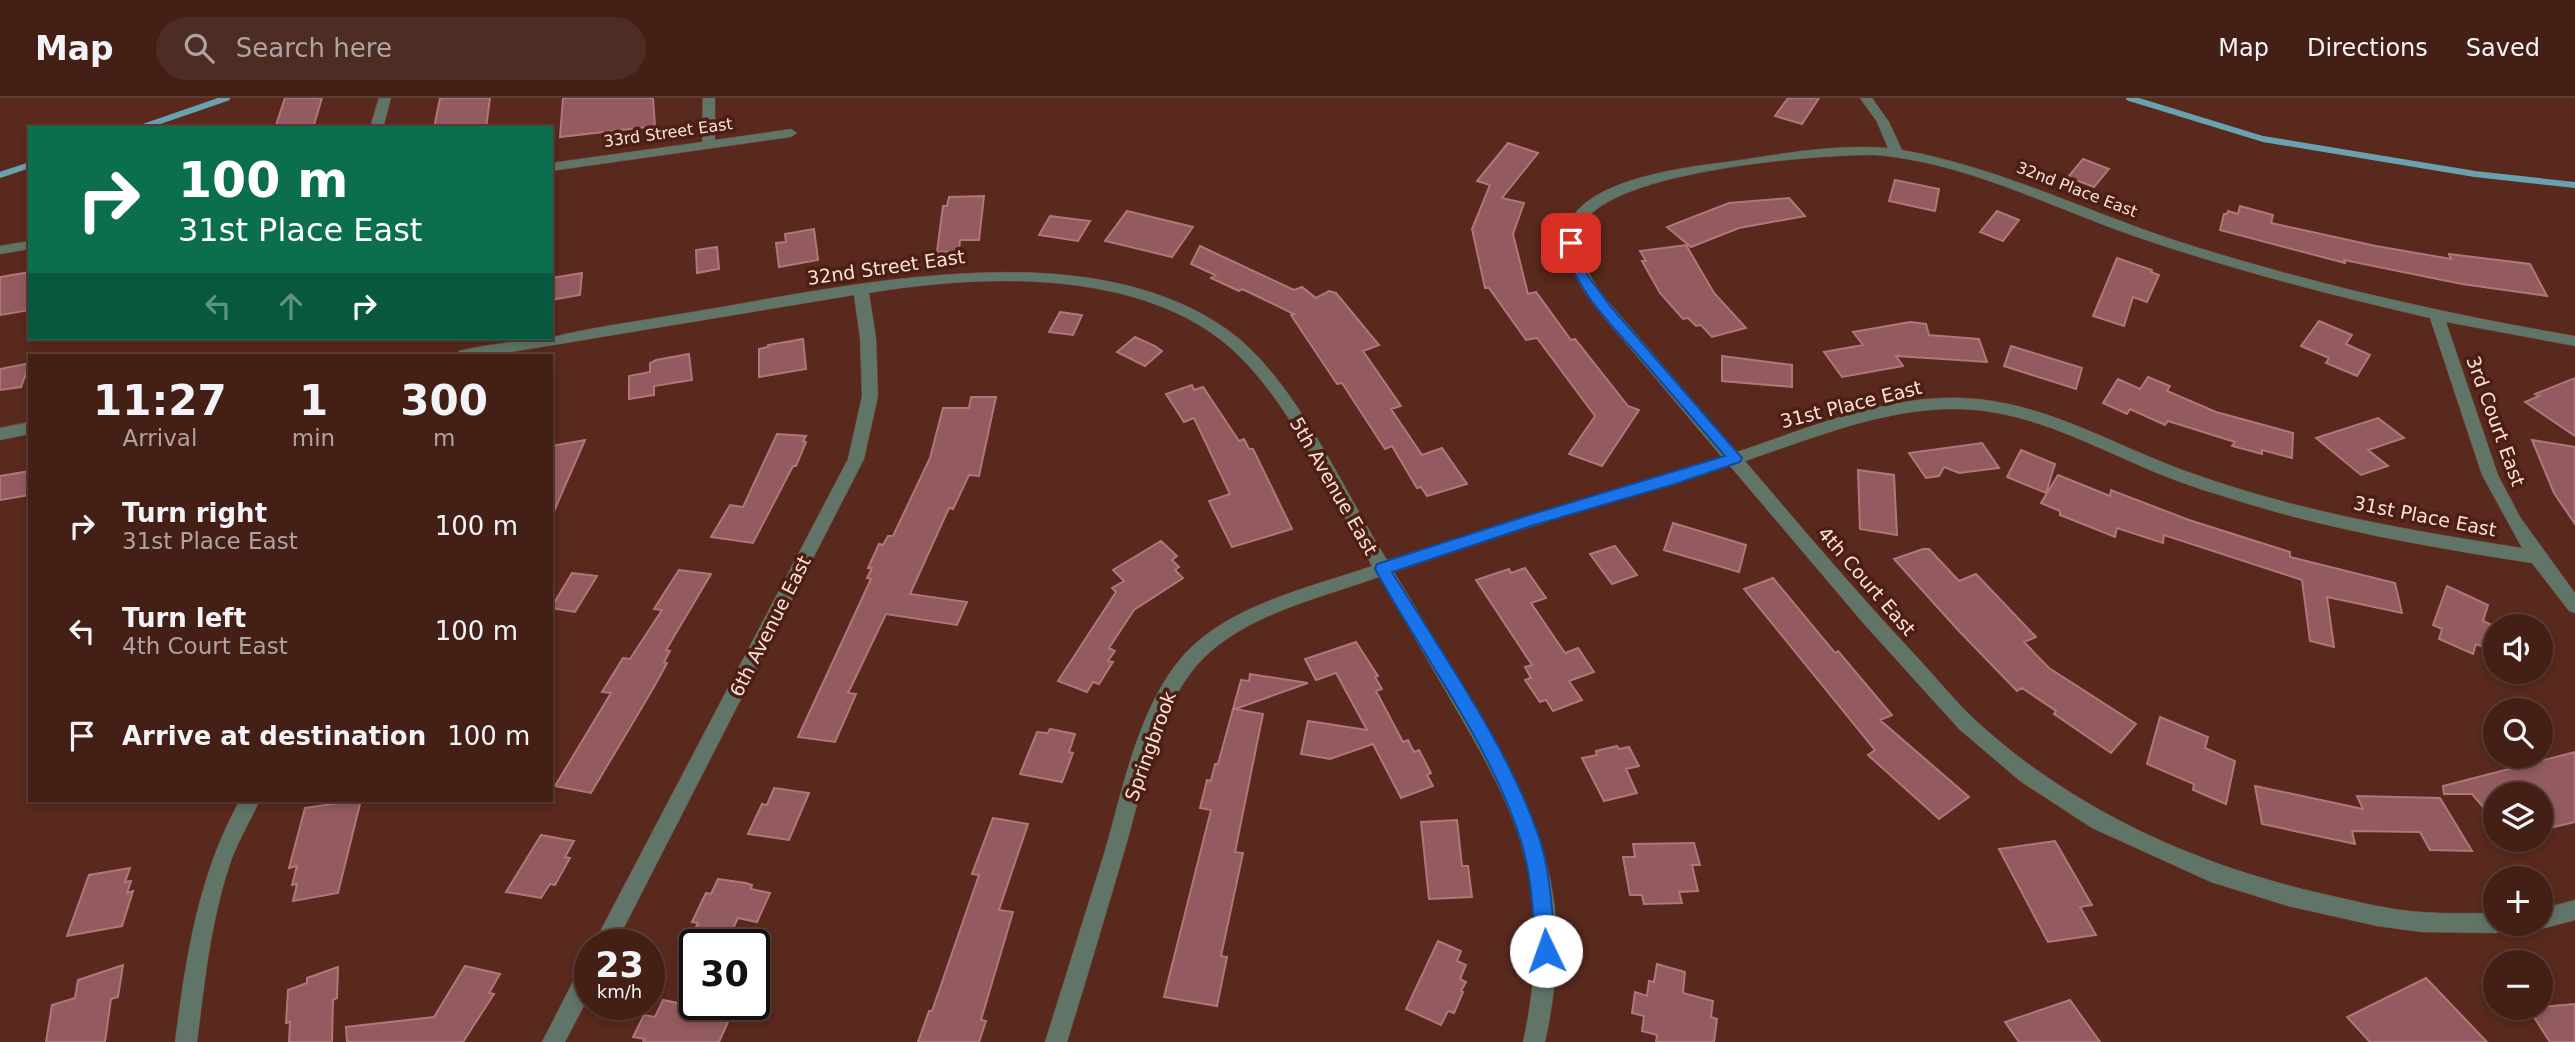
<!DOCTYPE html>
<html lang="en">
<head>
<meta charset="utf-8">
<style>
	:root { --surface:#431f16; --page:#4d2c23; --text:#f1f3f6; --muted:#afa2a1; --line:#5b3d35 }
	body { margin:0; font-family:"DejaVu Sans",sans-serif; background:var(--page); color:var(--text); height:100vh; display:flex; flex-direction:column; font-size:26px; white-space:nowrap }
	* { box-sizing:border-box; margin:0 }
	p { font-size:23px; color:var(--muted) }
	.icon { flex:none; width:38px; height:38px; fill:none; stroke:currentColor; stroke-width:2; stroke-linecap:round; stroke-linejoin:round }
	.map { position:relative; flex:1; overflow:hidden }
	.side { position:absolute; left:28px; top:256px; width:525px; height:448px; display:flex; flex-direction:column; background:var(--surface); border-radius:0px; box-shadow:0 4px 10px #0003,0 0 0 2px var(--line) }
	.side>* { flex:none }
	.top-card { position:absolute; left:28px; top:28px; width:525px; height:214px; border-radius:0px; box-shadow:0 4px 10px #0003,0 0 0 2px var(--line); background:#0b6e4f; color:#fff; overflow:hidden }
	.tools { position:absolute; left:2483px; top:516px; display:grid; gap:14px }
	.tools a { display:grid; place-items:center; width:70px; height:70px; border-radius:50%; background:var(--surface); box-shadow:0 4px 10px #0003,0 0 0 2px var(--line); font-size:35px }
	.speed { position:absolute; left:574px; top:831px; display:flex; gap:14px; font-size:35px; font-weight:700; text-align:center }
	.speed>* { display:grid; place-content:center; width:91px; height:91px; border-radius:50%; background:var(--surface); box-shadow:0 4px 10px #0003,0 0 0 2px var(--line); line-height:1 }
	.speed small { font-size:18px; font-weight:400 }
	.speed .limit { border:4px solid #111; border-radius:10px; background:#fff; color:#111 }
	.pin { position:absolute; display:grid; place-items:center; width:60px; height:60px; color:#fff; margin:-30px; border-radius:14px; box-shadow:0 4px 10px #0006 }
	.me { position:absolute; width:77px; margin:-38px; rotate:357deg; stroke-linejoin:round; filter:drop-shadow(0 0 5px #0008) }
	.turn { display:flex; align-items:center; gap:24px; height:147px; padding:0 35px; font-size:32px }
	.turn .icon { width:91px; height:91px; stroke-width:2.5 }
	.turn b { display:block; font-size:49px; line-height:60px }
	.lanes { display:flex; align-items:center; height:66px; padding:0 35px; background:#0003; justify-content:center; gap:35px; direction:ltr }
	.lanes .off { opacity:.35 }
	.eta { display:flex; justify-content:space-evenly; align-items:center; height:119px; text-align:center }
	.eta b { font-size:42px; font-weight:700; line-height:49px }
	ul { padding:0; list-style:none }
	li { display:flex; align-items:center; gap:21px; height:105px; padding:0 35px }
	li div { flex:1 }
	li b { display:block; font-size:26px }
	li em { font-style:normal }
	header { display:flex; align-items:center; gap:42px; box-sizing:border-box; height:98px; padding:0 35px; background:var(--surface); border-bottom:2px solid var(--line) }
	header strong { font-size:33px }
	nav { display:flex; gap:38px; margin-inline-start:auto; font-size:24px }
	.search { width:490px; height:63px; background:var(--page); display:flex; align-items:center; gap:18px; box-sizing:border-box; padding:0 24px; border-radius:38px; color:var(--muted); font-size:26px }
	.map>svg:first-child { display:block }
</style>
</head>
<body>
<header>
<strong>Map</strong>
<div class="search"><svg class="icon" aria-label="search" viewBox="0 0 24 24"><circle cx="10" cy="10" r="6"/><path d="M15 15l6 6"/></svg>Search here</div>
<nav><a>Map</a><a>Directions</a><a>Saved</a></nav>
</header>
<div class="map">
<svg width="2575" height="944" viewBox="0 0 2575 944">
	<rect width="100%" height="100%" fill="#59291d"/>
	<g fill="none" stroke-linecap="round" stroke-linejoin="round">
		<path stroke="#67a2ae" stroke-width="6" d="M2129,0l134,41 212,35 100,11
			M140,30l87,-30
			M0,77l30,-10"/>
	</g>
	<path fill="#935b5f" stroke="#b1767a" stroke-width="2" d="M285,0h37l-9,30h-38z
		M440,0h50l-4,30h-52z
		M563,0h90l2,28 -95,11z
		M1788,0h31l-17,26 -27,-8z
		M1508,45l30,10 -36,45 22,5 -11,31 15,60 8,-2 35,48 4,-1 53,67 11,4 -37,56 -33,-12 26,-38 -58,-78 -11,2 -37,-52h-4l-13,-59 18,-44 -13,-4z
		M2083,61l26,10 -15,18 -26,-10z
		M1895,82l44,9 -4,22 -46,-10z
		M984,98l-5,44h-19l-1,11 -22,1 6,-46h4l2,-9z
		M1789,100l16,18 -66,12 -48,19 -24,-20 62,-24z
		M2240,108l33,9 -2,8 105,23 75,13 -2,-5 81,10 17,32 -85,-12 -118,-24 1,3 -125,-33 4,-16h3l1,-3 10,3z
		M1127,113l66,16 -21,30 -67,-16z
		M1997,113l22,9 -16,21 -23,-9z
		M1050,118l40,5 -12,20 -39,-6z
		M814,131l4,31 -39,7 -3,-24 10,-1 -1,-8z
		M1686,147l28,48 32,35 -34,9 -11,-12 -5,1 -8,-8 -5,1 -23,-26 -18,-32h4l-6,-10z
		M1200,148l94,44 8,-3 14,11 13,-7 7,2 43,52 -16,6 38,55 -10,3 31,46 20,-7 25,36 -40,12 -6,-9 -4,1 -25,-42 -7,3 -43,-66 -5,1 -46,-69 3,-1 -52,-25 -3,2 -28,-13 4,-3 -24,-11z
		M717,149l2,22 -22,4 -1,-23z
		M2117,160l35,12 -1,2 8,3 -12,27 -14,-5 -9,29 -31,-10z
		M30,174v38l-30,5v-38z
		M582,175l-2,22 -29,5v-22z
		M1060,214l22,3 -9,20 -24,-3z
		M2319,223l33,14 -6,9 24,11 -13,21 -31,-13 3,-5 -28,-12z
		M1910,224l16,2 3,11 50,4 8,23 -91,-6 7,10 -61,11 -18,-25 39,-7 -10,-13z
		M1135,239l20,9 7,5 -17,15 -28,-14z
		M803,241l3,30 -47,8v-28l9,-2v-2z
		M2011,248l71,22 -6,21 -72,-23z
		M689,256l3,26 -38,6v9l-25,4v-23l21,-4v-9l6,-3z
		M1722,258l70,9v22l-70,-6z
		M30,265l-9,24 -21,3v-21z
		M2148,279l22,9 -3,5 49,21 77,21 -1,25 -30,-8v4l-30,-8 3,-4 -67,-21 -3,4 -35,-16 -3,5 -24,-11 15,-24 22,10z
		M2575,280v58l-50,-34 14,-6 -4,-2z
		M1192,287l2,5 9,-3 36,54 5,-2 5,10h4l39,80 -60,18 -23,-46 21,-7 -36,-76 -10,4 -18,-28z
		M971,299h25l-17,79 -10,-1 -16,34 -4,-1 -39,86 57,8 -10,23 -71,-11 -38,79 8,1 -21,48 -37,-5 73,-158 -4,-1 5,-10h-4l11,-24 4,1 5,-9h5l37,-78 13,-50h26z
		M2378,320l26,20 -36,12 20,16 -27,9 -45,-37z
		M777,336l29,2 -3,5 3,1 -10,24h-3l-40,77 -42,-6 19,-32 13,2z
		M585,342l-34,78v-72z
		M2532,342l43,7v77l-21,-31z
		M1982,345l17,25 -40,5 -15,-6 -5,9 -13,2 -17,-25z
		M2021,352l34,14 -9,29 -39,-16z
		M1858,372l36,5 3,60 -37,-6z
		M30,373v24l-30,5v-24z
		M2058,377l52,21 1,-6 78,30 101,32v5l105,26 7,30 -75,-16 7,50 -24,-6 -8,-61 -138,-45 -1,8 -46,-15 -2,9 -55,-22v-4l-19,-8z
		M1673,425l73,22 -7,27 -75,-22z
		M1161,443l16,15 -5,4 7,7 -4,3 8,8 -49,32 -25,38 6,3 -7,10 5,1 -14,22 -6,-2 -6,10 -29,-11 58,-89 -4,-4 12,-7 -11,-11z
		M1615,448l22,29 -25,9 -22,-30z
		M1923,451h6l30,32 17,-7 60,63 -12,5 25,26 87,56 -25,29 -57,-39 2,-3 -34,-23 -5,3 -59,-61 -64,-71z
		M1525,470l21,30 -15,5 34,50 13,-5 16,24 -25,9 13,19 -29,11 -7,-11 -6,2 -15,-22 6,-2 -6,-11 7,-2 -56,-85 33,-11 2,4z
		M679,472l32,4 -45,76 4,1 -6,11 3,1 -13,24 -63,106 -36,-7 56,-93 -9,-1 21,-34 7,1 32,-49 -8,-1z
		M572,475l25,3 -22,36 -24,-4z
		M1773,480l62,75 3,-2 54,64 -12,5 89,77 -30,22 -71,-64 7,-5 -131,-161z
		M2447,488l41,19 -5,16 13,6v25l-20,-8 -3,10 -34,-15 3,-10 -9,-4z
		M1356,544l22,34 -3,1 7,12 -6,2 27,51 5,-2 6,12 5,-2 12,23 -4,2 6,11 -32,12 -28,-54 -43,15 -29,-5 7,-33 59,9 -31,-57 -20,7 -11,-21z
		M1250,576l58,9 -73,26 28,5 -28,138 8,1 -22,103 6,1 -10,49 -53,-9 47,-187 -11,-2 7,-28 4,1 4,-17h3l23,-84 8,1z
		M2160,619l48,20 -3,11 30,13 -9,43 -33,-14 1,-6 -47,-20z
		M1050,631l25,5 -6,18 4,1 -11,29 -42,-8 17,-42 11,1z
		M1617,648l2,3 10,-2 10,19 -13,3 11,24 -33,8 -22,-43 15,-3 -1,-4z
		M2575,654v70l-34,8v-36h-45v28l-24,-28h-28l-1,-8z
		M2255,688l108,23 -6,-13 83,2 32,53 -42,-1 -10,-18 -68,-1 3,13 -93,-20z
		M774,690l35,5 -20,47 -41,-6 14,-30 5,1z
		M361,702l-23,93 -45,8 4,-17 -5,1 5,-19 -8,2 16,-60z
		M993,720l35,6 -29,86 14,2 -32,108 5,1 -7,21h-61l11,-31h3l47,-136 -7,-1z
		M1457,722l5,46h6l4,31 -43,2 -8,-77z
		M541,737l33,6 -9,16 5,1 -15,27 -5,-1 -9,14 -35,-6z
		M2055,743l37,64 -12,2 16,28 -48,7 -49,-93z
		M1694,745l6,22h-8l6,26 -19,1 3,11 -38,1 -2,-9h-12l-7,-38h12l-2,-13z
		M130,770l-5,14 6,-1 -4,12 6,-2 -11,35 -55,10 22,-61z
		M718,781l28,4 6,2 -1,4 19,4 -13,29 -19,-4 -11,23 -35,-5 6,-13 -6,-1 14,-29 5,1z
		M1438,843l23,10 -4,10 9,4 -6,14 6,3 -5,9 2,1 -9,21 -6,-2 -7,14 -35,-16z
		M1657,866l28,8 -2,21 30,8 -2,16 6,2 -3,23h-58l1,-7 -15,-4 2,-15 -12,-3 3,-21 12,4 2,-15 5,1z
		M123,867l-5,32 -7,2 -6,43h-59l6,-37 23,-7 3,-18z
		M465,868l35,8 -11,19 5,1 -31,48h-116l-1,-15 88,-10z
		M338,869l-1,31 -4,2 -1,42h-43l1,-20 -4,1 2,-33 19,-7v-5z
		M695,869v37h7l-6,13 32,5 -9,20h-76l2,-3 -12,-2 11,-22 11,2 8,-17 15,3z
		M2426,880l61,64h-117l-23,-25z
		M2070,902l30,42h-81l-14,-20z
		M2575,906v38h-25l-22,-34z"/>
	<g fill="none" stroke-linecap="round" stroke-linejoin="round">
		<defs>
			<path id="minor" d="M379,0h12l-8,30h-13z
				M703,0h12v42l76,-11 6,4 -6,4 -240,34v-8l151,-21z
				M1860,0h12l17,24 13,28c95,17 181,60 272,90 131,42 265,73 401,96v10l-129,-24 52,153 22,42 55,76v20l-6,-2 -37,-48c-103,-16 -207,-34 -306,-66 -31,-9 -61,-20 -90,-33 -57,-25 -112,-53 -176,-55 -73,-2 -147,29 -215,52 56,66 112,132 171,195 19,20 37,43 57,62 99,92 224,148 355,177 31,7 62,15 93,17 25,2 50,1 75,1v11h10l-3,6 -7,3 -75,-1 -44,-6 -89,-20 -77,-24 -119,-54 -72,-47 -61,-52 -95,-105 -134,-158 -219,67 -117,39c25,41 49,82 74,123 36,61 72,123 84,194 9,51 4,102 -7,153h-22c13,-58 16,-116 4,-175 -13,-60 -45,-113 -75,-165 -24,-42 -49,-83 -73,-125 -56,20 -123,35 -169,75 -53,46 -68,142 -88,207 -18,61 -36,122 -55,183h-22c20,-63 39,-125 59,-188 20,-68 37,-164 93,-212 48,-41 117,-56 175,-76 -40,-67 -72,-145 -126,-203 -88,-96 -259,-90 -377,-70l7,45 2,58 -14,63 -249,486h-22l255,-486 14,-63 -2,-58 -6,-43 -361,60h-36l2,-4c23,-6 49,-8 74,-12 5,-1 11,0 16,-1 37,-10 84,-16 125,-23 163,-26 404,-88 551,13 69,47 118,162 162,232l335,-103c-29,-34 -57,-68 -86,-102 -25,-30 -59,-62 -69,-101 -19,-74 122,-87 167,-93 51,-8 103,-17 154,-13l-11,-26zM1876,57c91,8 172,51 258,81 96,33 196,59 296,82l52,157 40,73c-110,-17 -220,-36 -325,-73 -78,-26 -150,-74 -235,-77 -76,-3 -154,30 -225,54l-136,-159c-13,-20 -30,-46 -17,-70 29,-52 234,-69 292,-68z
				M30,143v8l-30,5v-8z
				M30,324v12l-30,6v-12z
				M240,702h20c-9,19 -20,38 -28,58 -21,59 -27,122 -35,184h-22c11,-85 23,-167 65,-242z
				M2575,802v20l-34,9 -7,-3 7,-2v-15z
				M590,863v33l-25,48h-23l40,-78z"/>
		</defs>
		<use href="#minor" stroke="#73473b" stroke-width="1"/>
		<use href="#minor" fill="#607567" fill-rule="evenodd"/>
	</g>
	<path fill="#1a73e8" stroke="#114b97" stroke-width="2" d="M1571,141l7,4 3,16 7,17 24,32 130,150 -2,4 -65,22 -144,42 -139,46c51,83 117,176 148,268 11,36 12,74 16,111l-3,7 -7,3 -7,-3 -3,-7c-3,-36 -4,-75 -15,-110 -30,-96 -98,-184 -146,-272l2,-5 146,-47 202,-61c-27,-31 -54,-63 -81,-94 -30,-35 -71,-72 -79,-119z"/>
	<g text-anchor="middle" stroke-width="7" stroke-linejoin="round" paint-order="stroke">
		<g font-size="16" fill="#fbe2db" stroke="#4d1e13">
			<text transform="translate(668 34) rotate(-8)" y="6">33rd Street East</text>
			<text transform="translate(2077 91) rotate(21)" y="6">32nd Place East</text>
		</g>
		<g font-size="19" fill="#fbe2db" stroke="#4d1e13">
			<text transform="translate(886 169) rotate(-8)" y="7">32nd Street East</text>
			<text transform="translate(1851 306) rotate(-14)" y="7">31st Place East</text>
			<text transform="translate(2496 323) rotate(70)" y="7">3rd Court East</text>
			<text transform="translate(1334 388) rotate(60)" y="7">5th Avenue East</text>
			<text transform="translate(2425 418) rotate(11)" y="7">31st Place East</text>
			<text transform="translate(1867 483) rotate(49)" y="7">4th Court East</text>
			<text transform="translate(770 528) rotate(-63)" y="7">6th Avenue East</text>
			<text transform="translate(1150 648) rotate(-70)" y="7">Springbrook</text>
		</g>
	</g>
</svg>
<div class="tools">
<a><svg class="icon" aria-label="sound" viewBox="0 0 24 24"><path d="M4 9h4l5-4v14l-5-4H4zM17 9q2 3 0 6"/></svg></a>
<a><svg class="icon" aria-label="search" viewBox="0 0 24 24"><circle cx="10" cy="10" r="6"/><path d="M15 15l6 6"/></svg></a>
<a><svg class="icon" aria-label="layers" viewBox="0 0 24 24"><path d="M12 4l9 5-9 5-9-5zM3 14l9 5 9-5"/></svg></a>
<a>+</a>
<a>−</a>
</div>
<div class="speed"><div>23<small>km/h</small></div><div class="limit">30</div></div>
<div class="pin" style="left:1571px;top:145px;background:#d93025"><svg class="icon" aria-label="arrive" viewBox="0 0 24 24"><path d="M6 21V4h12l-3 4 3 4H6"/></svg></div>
<svg class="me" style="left:1546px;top:853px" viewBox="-20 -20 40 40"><circle r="19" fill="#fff"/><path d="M0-13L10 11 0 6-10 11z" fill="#1a73e8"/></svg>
<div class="top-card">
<div class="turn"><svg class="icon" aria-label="right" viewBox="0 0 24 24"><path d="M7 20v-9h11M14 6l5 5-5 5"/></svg><div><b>100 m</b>31st Place East</div></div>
<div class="lanes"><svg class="icon off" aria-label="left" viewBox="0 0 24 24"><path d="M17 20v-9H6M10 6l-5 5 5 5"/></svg><svg class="icon off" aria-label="ahead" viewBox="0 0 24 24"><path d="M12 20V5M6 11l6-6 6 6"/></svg><svg class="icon" aria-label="right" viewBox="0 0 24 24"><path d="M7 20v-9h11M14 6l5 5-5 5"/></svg></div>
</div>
<section class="side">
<div class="eta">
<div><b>11:27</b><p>Arrival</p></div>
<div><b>1</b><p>min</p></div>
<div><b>300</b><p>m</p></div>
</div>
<ul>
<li><svg class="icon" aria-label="right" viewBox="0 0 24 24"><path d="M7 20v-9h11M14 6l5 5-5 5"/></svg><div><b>Turn right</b><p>31st Place East</p></div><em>100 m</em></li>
<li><svg class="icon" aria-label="left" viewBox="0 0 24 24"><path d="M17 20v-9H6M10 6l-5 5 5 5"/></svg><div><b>Turn left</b><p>4th Court East</p></div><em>100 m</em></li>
<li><svg class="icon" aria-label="arrive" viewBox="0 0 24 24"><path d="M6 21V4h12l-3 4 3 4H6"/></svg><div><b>Arrive at destination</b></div><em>100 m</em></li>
</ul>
</section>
</div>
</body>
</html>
